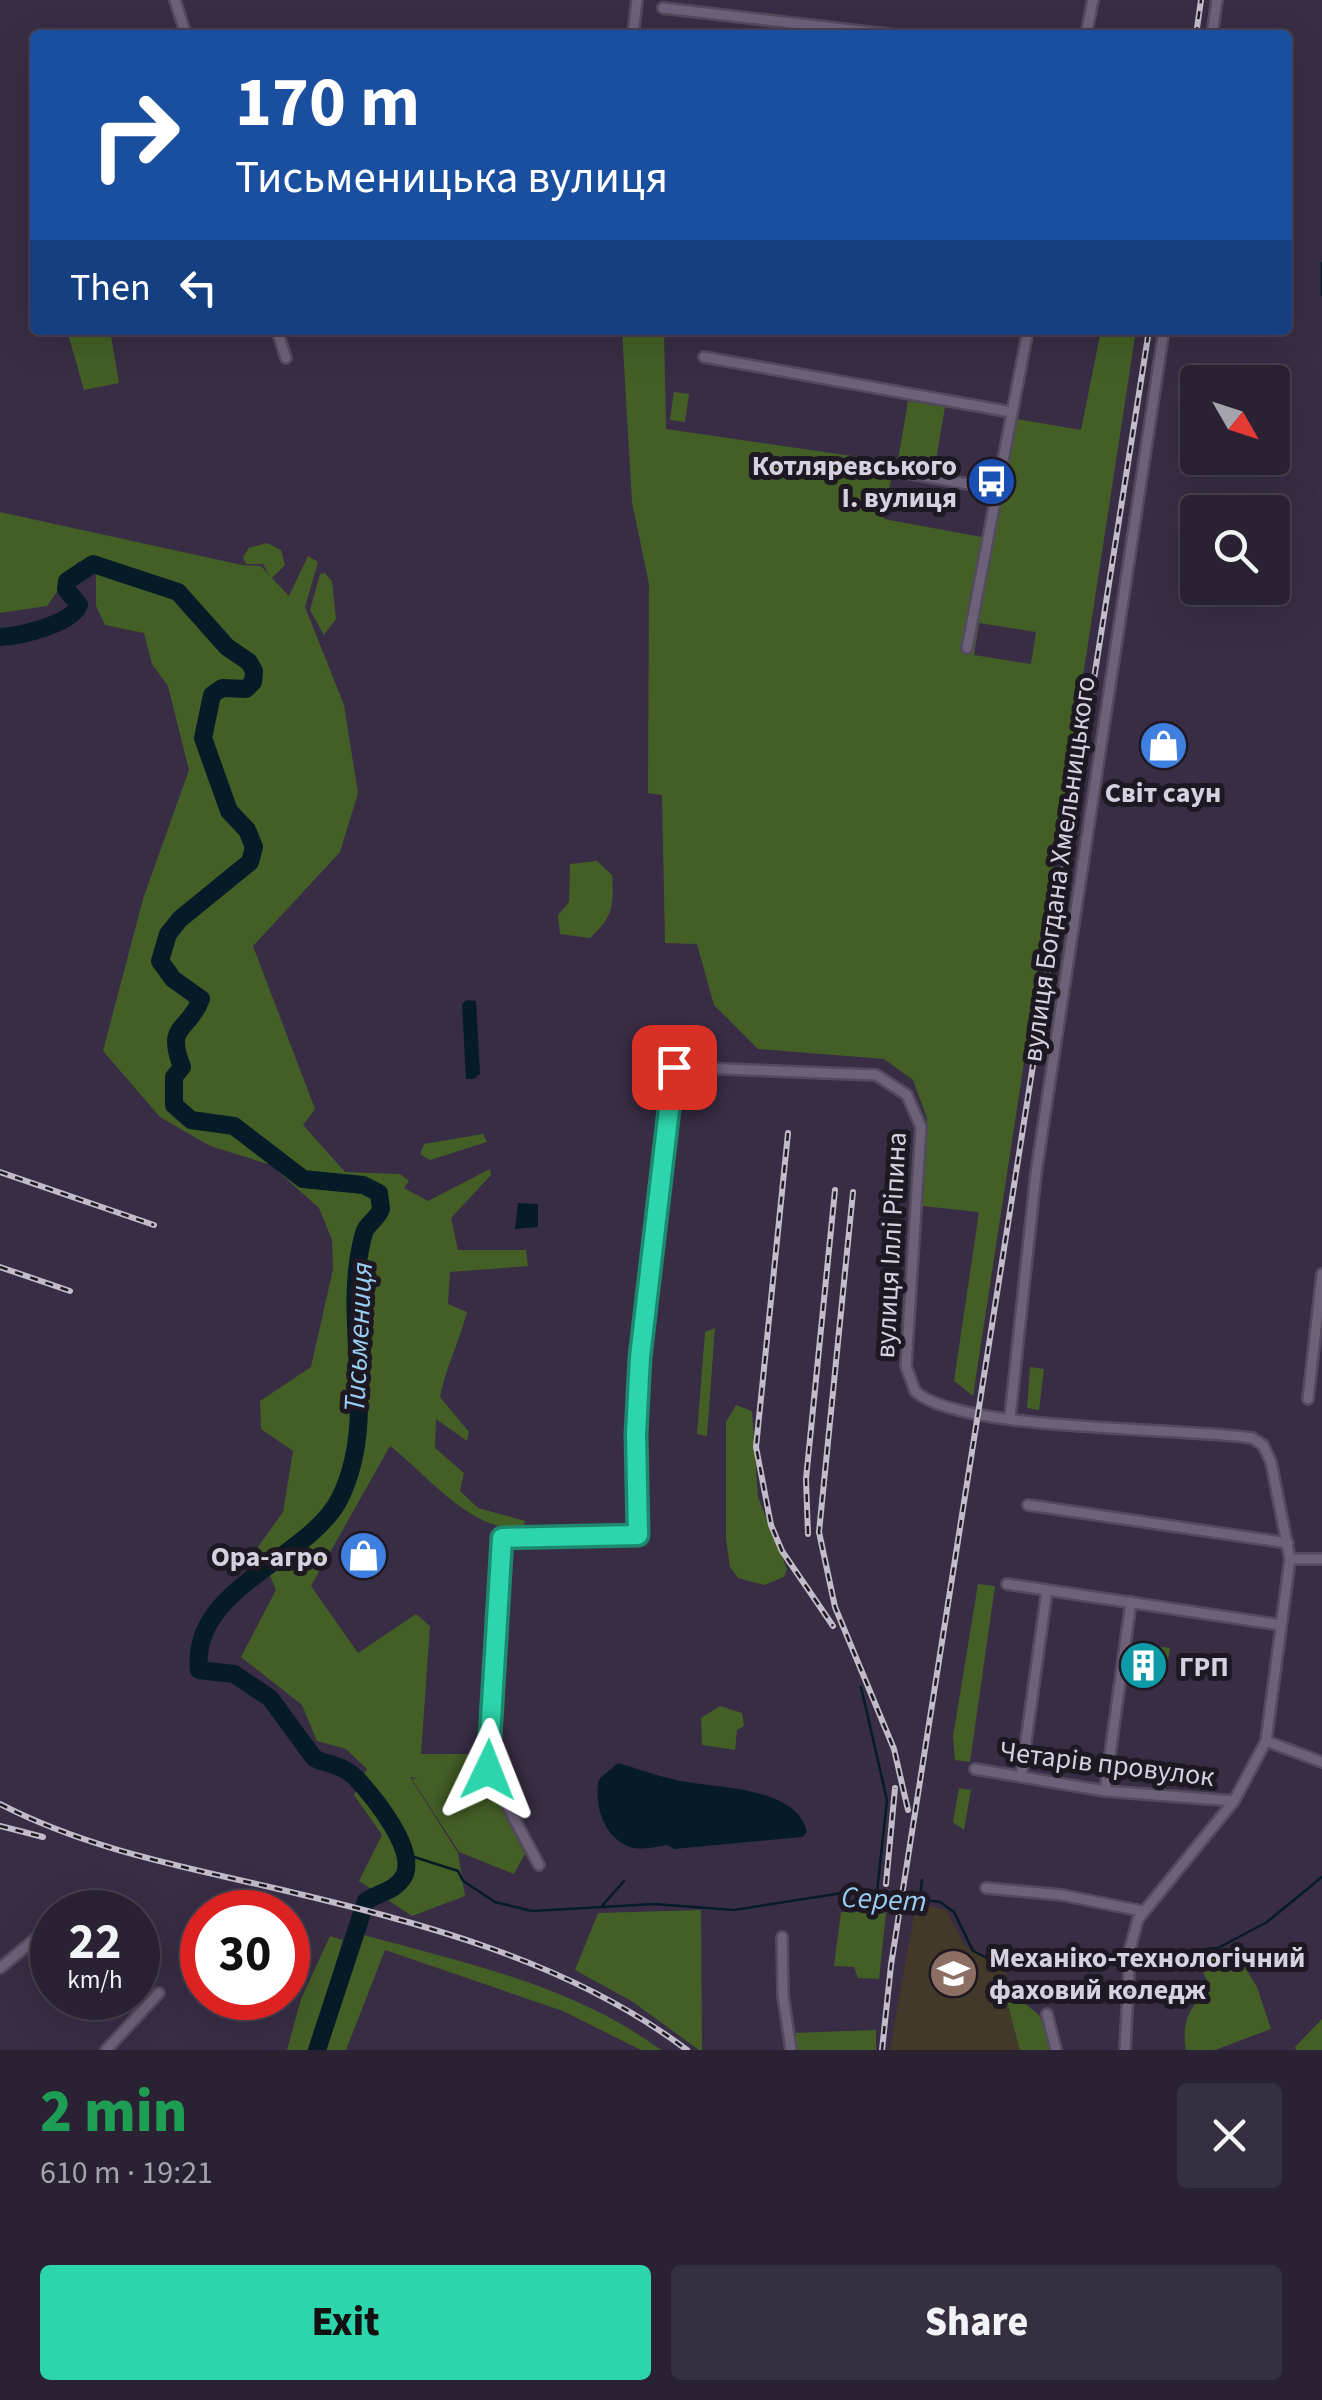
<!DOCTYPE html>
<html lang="en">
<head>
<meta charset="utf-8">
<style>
	:root { --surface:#2a2233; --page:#362f3f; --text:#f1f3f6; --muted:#a5a4ac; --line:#463f4e; --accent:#2cd5ab }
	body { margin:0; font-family:"Source Sans 3",sans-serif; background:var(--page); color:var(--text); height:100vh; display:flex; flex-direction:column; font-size:38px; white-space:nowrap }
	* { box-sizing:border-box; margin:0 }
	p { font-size:32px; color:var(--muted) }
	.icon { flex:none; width:55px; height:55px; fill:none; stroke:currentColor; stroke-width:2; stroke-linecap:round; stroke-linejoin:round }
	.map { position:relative; height:2050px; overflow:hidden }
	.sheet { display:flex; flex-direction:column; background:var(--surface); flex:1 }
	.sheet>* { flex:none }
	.hud { position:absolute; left:30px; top:30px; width:1262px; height:305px; border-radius:10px; box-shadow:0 10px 40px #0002,0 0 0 2px var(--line); background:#1a4fa0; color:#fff; overflow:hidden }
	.needle { width:65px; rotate:129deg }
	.buttons { position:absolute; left:1180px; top:365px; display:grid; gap:20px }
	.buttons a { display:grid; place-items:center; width:110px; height:110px; border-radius:10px; background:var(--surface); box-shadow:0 10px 40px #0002,0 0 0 2px var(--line); font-size:50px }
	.speed { position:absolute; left:30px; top:1890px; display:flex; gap:20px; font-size:50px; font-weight:700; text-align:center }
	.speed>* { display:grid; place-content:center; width:130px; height:130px; border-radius:50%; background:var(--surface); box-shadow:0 10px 40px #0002,0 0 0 2px var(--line); line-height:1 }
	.speed small { font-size:25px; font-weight:400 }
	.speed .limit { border:15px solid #d22; background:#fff; color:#111 }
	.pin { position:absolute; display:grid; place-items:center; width:85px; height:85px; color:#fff; margin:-42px; border-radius:20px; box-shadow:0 5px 15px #0006 }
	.me { position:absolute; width:110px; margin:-55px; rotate:2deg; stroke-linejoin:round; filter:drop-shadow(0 0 8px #0008) }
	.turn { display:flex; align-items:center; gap:35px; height:210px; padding:0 40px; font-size:45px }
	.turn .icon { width:130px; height:130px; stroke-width:2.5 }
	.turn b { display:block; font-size:70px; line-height:85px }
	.then { display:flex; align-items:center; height:95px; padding:0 40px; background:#0003; gap:20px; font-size:38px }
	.round { display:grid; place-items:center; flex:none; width:105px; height:105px; border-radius:10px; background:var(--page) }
	.headline { display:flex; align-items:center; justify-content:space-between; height:170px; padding:0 40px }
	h1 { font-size:60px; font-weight:800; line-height:75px; color:#1e9e55 }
	.action { display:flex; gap:20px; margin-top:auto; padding:20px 40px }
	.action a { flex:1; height:115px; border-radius:10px; background:var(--accent); color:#111; font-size:40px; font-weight:800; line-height:115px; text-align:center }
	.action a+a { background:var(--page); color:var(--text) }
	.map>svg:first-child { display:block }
</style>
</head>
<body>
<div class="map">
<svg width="1322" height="2050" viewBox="0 0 1322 2050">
	<rect width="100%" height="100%" fill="#382d44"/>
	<path fill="#433928" d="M916,1903l30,7 19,36 40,24 6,25 29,21 10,34h-160z"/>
	<path fill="#445f26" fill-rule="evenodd" d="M67,330h43l9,53 -35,7z
		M622,330h42l2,99 228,33 -10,57 108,20 25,-120 64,11 20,-100h35l-163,1066 -19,-15 25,-169 -57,-6 5,-88 -14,-38 -29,-21 -126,-10 -44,-44 -17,-61 -32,-1 -3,-148 -14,-2 1,-209 -17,-82zM979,623l57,9 -5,32 -57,-9z
		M674,392l15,2 -4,28 -15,-2z
		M908,401l37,6 -10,59 -37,-6z
		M0,512l242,53 19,1 8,9 -6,-11h-17l-3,-7 6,-9 18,-5 14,7 4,15 -13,13 17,18 19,-40 10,6 -13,45 39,98 14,88 -18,59 -87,94 62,163 -12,16 42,47 55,2 9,7 -5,7 24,13 62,-32 1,6 -40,43 7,32h68l2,16 -78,6 -2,32 19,8c-8,30 -21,55 -27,85l29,35 -2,9 -31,-22 -1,29 29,25 -4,18 18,17 47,13 -2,8c-55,1 -92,-51 -133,-83l-79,140 47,67 58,-39 14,12 -9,128h61l2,21 41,79 -11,20 -55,-22 -47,-73 5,-1 -7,-1 48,76 7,43 -53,20 -53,-35 23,-46 -28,-40 13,-26 -21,-20 -29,-8 -15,-36 -61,-48 35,-67 -18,-43 25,-35 10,-61 -32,-22 -1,-28 51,-34 22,-98 -1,-29 -13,-32 -48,-43 -61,-19 -50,-29 -57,-66 40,-152 46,-129 -21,-84 -16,-22 -8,-31 -39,-8 -9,-19v-45l-18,1 -31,44 -47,7z
		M325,573l7,8 4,38 -12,16 -14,-25 10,-36z
		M597,861l15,14c2,31 1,42 -22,63l-30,-4 -2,-19 11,-13 1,-38z
		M483,1134l4,8 -57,18 -10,-6 4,-10z
		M715,1328l-8,108 -10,-2 8,-102z
		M1030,1367l14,2 -5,41 -12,-2z
		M736,1405l16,6 6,86 29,72 -3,8 -20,8 -26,-7 -8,-11 -4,-28v-117z
		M978,1584l17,2 -25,176 -15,-2 -2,-23z
		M1133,1643l37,5 -5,32 -36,-5z
		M720,1706l22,7 2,13 -7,4 -2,20 -33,-5 -1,-27z
		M959,1788l12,2 -7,40 -11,-8z
		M701,1910l1,140h-3l-66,-48 -58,-32 23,-57z
		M841,1912h45l-7,67 -21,-1 -4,-11 -20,-1z
		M364,1935c102,28 210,51 297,115h-20l-78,-39 -178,-61 -39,100h-20z
		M330,1936l13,4 -34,110h-22l14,-51z
		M1235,1951l22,36 14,42 -56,21h-29c-5,-24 3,-48 25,-59l-12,-29z
		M1015,1995l25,21 10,34h-30l-14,-53z
		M1322,2019v31h-26l-1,-3z
		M876,2030v20h-82l-2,-17z"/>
	<path fill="#051b28" d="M467,1000l9,1 4,73 -6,5h-8l-4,-75z
		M518,1203l20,1v23l-23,2z
		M618,1763c18,5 36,12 54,16 38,10 124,5 135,53l-5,5 -128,12 -6,-4c-10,1 -23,5 -34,3 -29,-6 -41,-43 -35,-69z"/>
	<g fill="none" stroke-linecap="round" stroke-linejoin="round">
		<path stroke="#051b28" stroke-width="2.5" d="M1322,263v32
			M861,1687l26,113 -10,92
			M408,1855l50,16 5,10 32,21 37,9 122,-7 80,6 121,-19 85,11 14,10 19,39 35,17 210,-20 49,-26 55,-45
			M920,1898l2,-18
			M602,1906l22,-25"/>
		<path stroke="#051b28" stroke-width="18" d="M0,637c21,-1 71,-13 79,-32l-13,-16 1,-8 26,-17 85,28 49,55 22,15 5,9 -1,11 -7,7 -24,-1 -10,7 -9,43 26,73 18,19 7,17 -4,15 -70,57 -12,15 -8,27 13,18 28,20c-13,34 -36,24 -19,68l-8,10v28l17,15 43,6 69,53 60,6 16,8 2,16c-4,11 -14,14 -17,24 -25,88 17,181 -24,265 -30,61 -150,89 -141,172l35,4 36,24 44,60c14,7 29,7 41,19 19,20 62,73 49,99 -8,15 -26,17 -38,25l-49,149"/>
		<defs>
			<path id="minor" d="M175,0l11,35
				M663,8l232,27
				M633,35l4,-35
				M1086,35l7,-35
				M1212,35l5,-35
				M277,330l9,28
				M704,357l307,55
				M890,470l106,19
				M967,648l61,-318
				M1308,1399l14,-125
				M1010,1417l26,-244 128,-843
				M1028,1505l260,38
				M1290,1559h32
				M1007,1584l274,41
				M1266,1741l56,21
				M975,1769l130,22 129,10
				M1021,1777l26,-187
				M1105,1791l26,-189
				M539,1865l-51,-95 14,-232 136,-3 -2,-101 4,-77 34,-290 202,8 31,20 14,32 -15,239 9,25c42,41 270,36 337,47l11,7 8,17 19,97 -24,182 -32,60 -96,118 -8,30 -5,101
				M986,1888l76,7 80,16
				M70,1912l21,-12
				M782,1937l1,58 8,55
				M0,1968l52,-43
				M1047,2014l9,36
				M106,2050l53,-57"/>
		</defs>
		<use href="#minor" stroke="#534a5d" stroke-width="14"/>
		<use href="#minor" stroke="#6d617a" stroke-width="9"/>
		<defs>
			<path id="rail" d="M1196,35l5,-35
				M788,1133l-32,314 15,78 11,26 51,75
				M0,1172l154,53
				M853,1192l-34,340 16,75 59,142 14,61
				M0,1267l70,24
				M808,1534l-2,-55 29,-289
				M0,1804c87,45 180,62 274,84 144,34 294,72 413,162
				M0,1826l43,11
				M886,1884l9,-96
				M882,2050l9,-85 258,-1635"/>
		</defs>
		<use href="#rail" stroke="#c2bbca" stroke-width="6"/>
		<use href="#rail" stroke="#1d1822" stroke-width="2.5" stroke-dasharray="8" stroke-linecap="butt"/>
	</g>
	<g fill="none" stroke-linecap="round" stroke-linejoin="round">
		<defs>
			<path id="route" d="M488,1770l14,-232 136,-3 -2,-101 4,-77 34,-290"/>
		</defs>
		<use href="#route" stroke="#1d8a6f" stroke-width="25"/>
		<use href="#route" stroke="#2cd5ab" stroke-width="18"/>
	</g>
	<defs>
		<symbol id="bus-disc" viewBox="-11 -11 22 22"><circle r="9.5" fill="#1a4fb4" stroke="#1d1822"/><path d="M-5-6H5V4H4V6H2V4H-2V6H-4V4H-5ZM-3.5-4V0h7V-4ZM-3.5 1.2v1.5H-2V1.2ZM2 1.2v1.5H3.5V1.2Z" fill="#fff"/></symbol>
		<symbol id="shop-disc" viewBox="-11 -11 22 22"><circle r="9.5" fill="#3f7fe0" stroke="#1d1822"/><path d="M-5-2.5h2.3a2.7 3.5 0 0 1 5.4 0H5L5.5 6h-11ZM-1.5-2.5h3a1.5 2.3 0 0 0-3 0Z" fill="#fff"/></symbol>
		<symbol id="building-disc" viewBox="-11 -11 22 22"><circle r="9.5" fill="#0f9aa8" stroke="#1d1822"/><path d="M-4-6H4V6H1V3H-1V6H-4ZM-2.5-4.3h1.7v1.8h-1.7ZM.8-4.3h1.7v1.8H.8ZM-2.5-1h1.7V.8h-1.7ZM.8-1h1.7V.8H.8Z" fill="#fff"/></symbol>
		<symbol id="university-disc" viewBox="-11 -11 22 22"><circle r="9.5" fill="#8d6e63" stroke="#1d1822"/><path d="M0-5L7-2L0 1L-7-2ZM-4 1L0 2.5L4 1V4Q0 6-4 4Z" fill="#fff"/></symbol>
	</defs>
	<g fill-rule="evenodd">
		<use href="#bus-disc" x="964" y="454" width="55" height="55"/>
		<use href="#shop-disc" x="1136" y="718" width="55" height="55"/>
		<use href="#shop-disc" x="336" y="1528" width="55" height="55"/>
		<use href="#building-disc" x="1116" y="1638" width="55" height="55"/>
		<use href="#university-disc" x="926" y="1946" width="55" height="55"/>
	</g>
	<g text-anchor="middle" stroke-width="10" stroke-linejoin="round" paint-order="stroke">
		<g font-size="28" font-weight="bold" fill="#d7d1df" stroke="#1d1822" text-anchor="end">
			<text x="957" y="475">Котляревського<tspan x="957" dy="32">І. вулиця</tspan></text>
			<text x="1163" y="802" text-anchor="middle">Світ саун</text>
			<text x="328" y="1566">Ора-агро</text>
			<text x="1179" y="1676" text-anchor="start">ГРП</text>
			<text x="989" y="1967" text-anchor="start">Механіко-технологічний<tspan x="989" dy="32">фаховий коледж</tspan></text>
		</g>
		<g font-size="28" fill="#d7d1df" stroke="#1d1822">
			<text transform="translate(1058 869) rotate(-82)" y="10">вулиця Богдана Хмельницького</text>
			<text transform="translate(890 1245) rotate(-87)" y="10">вулиця Іллі Ріпина</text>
			<text transform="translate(1107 1763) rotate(7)" y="10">Четарів провулок</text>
		</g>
		<g font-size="30" font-style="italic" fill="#98cdf2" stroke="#1d1822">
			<text transform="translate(358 1337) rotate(-87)" y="10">Тисьмениця</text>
			<text transform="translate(884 1899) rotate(3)" y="10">Серет</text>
		</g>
	</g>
</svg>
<div class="buttons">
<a><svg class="needle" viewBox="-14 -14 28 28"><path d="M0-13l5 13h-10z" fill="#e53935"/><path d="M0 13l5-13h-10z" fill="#a5a4ac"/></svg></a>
<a><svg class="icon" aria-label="search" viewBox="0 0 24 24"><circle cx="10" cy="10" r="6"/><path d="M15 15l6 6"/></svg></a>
</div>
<div class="speed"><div>22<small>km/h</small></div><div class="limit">30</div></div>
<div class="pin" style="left:674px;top:1067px;background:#d93025"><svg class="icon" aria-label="arrive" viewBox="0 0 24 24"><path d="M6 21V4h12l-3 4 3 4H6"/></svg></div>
<svg class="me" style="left:488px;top:1770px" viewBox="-20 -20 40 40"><path d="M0-17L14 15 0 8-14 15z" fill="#2cd5ab" stroke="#fff" stroke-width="4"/></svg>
<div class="hud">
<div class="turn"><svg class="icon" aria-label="right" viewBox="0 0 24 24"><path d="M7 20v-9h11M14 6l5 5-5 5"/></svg><div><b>170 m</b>Тисьменицька вулиця</div></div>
<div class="then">Then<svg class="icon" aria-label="left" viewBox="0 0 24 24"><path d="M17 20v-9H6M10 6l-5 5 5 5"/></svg></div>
</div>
</div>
<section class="sheet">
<div class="headline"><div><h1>2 min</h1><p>610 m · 19:21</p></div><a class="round"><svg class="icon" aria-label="close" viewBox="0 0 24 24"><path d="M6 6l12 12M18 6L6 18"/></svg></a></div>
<div class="action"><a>Exit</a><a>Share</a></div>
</section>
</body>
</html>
